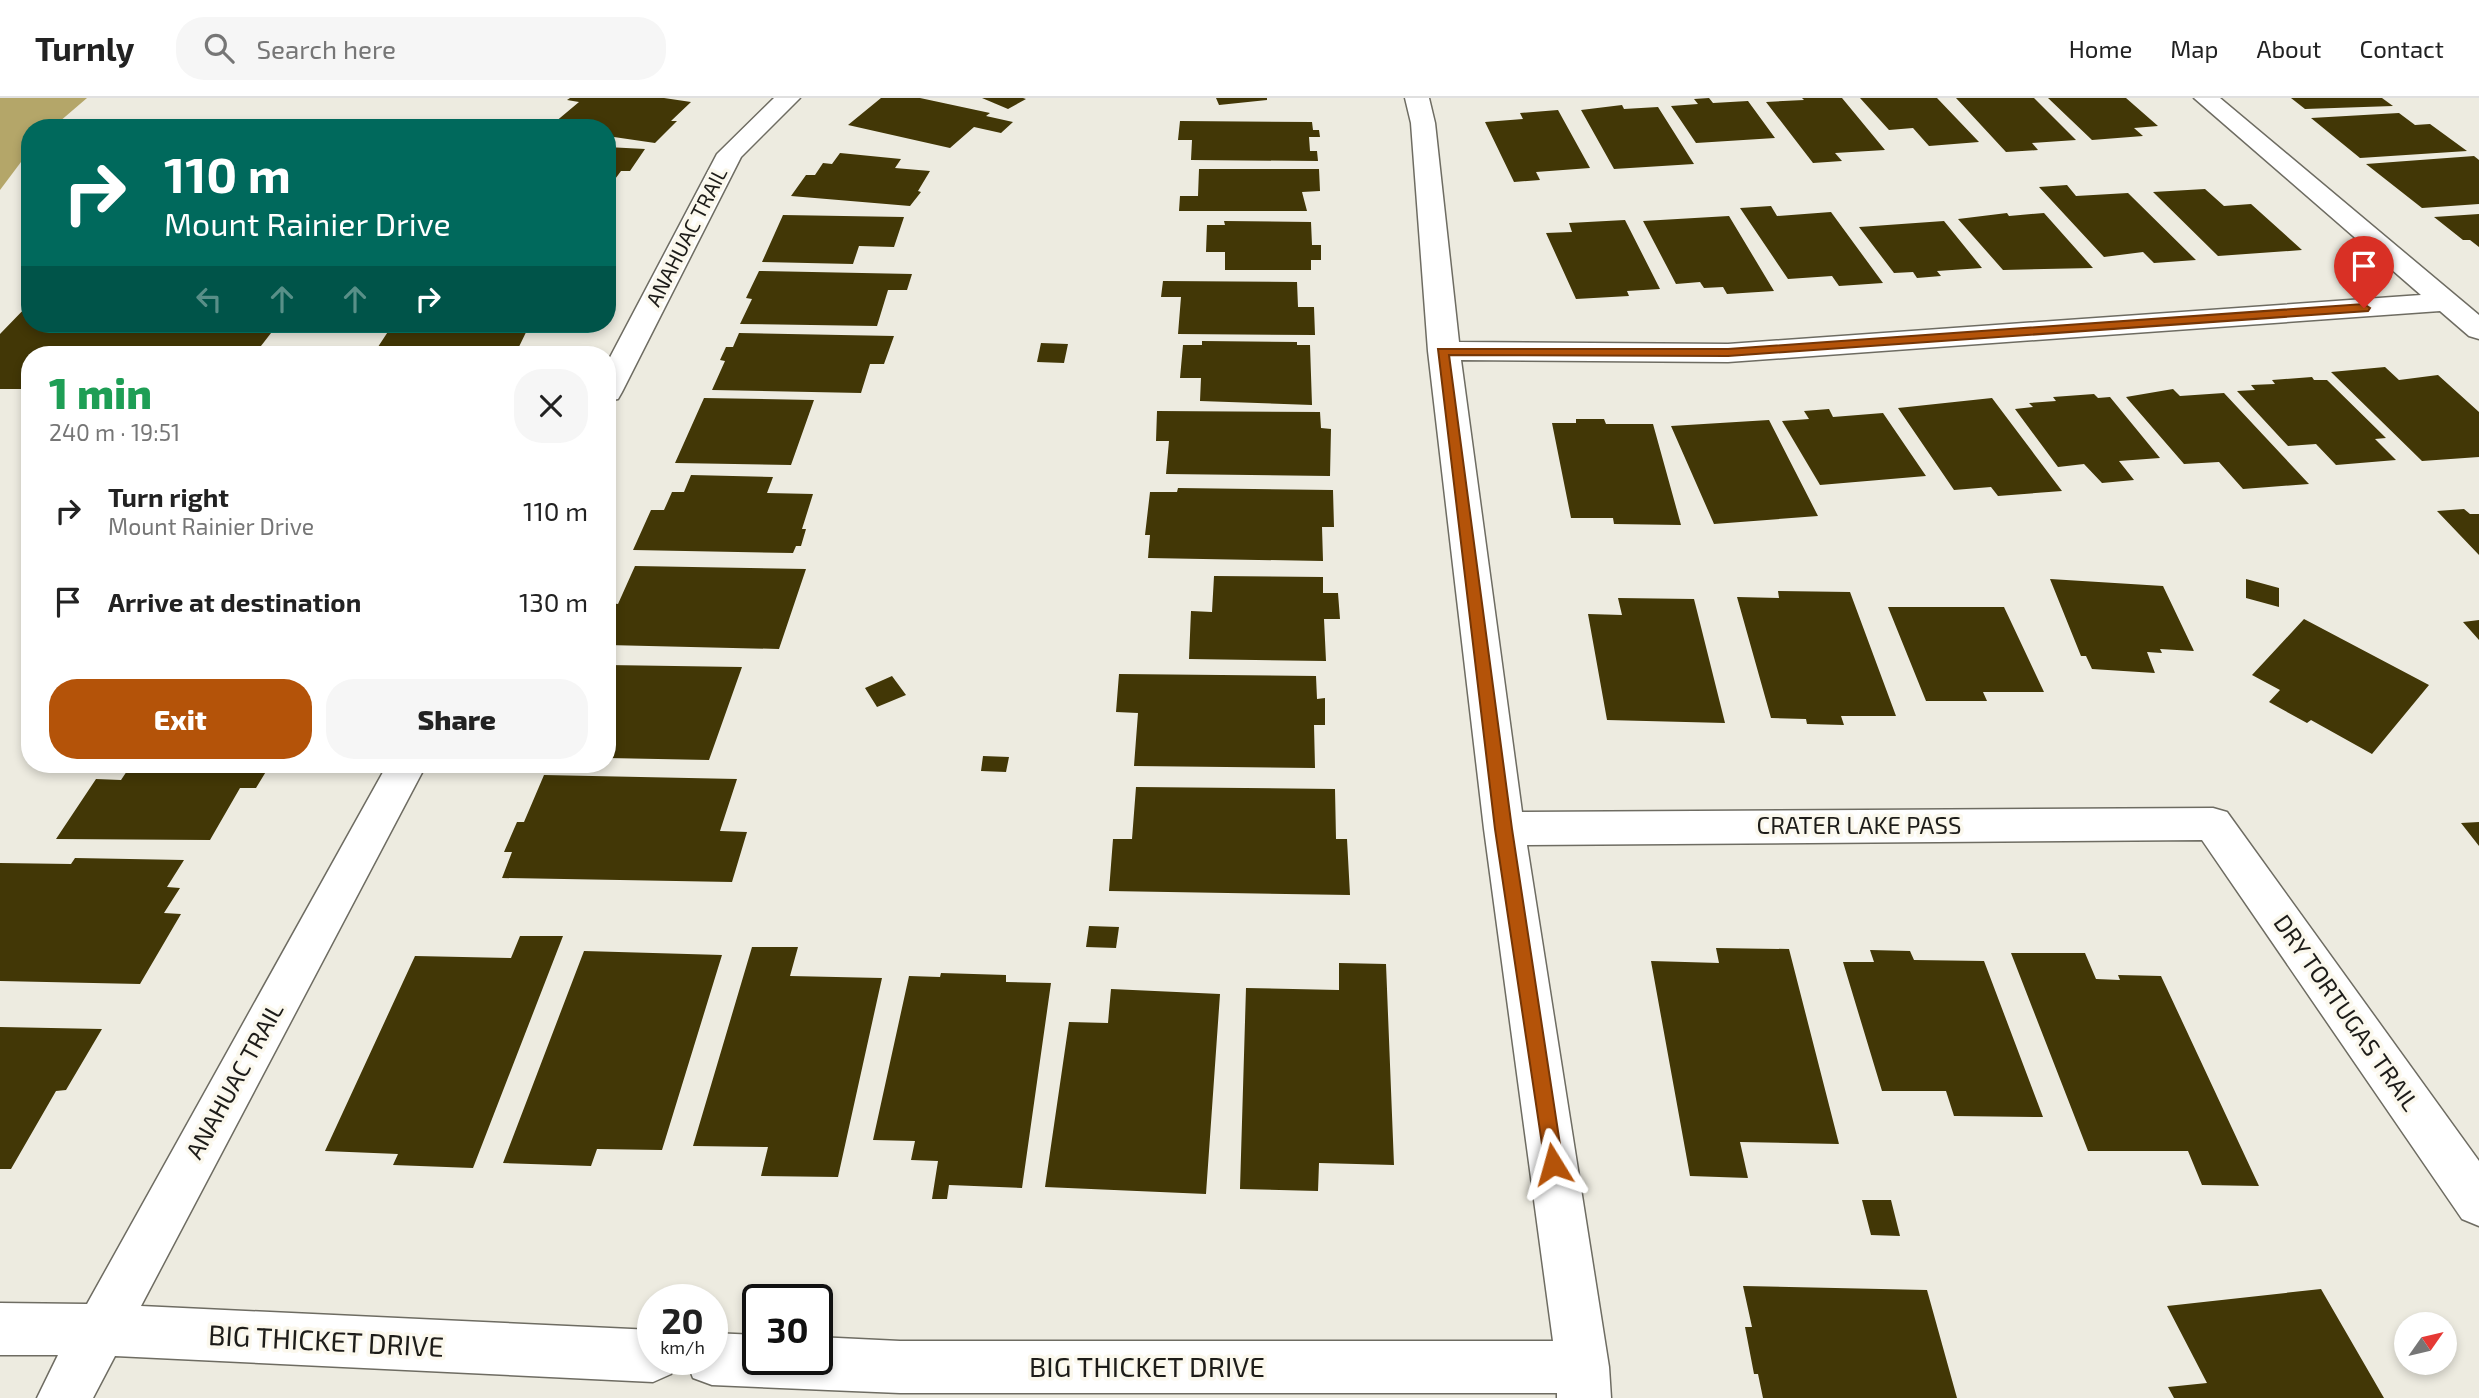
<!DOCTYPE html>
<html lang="en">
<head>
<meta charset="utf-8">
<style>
	:root { --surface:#fff; --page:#f6f6f6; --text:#222; --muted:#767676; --line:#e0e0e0; --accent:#b45309 }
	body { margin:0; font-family:"Exo 2",sans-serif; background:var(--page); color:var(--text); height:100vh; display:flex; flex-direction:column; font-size:26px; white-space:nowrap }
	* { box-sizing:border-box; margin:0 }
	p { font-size:23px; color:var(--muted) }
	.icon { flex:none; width:38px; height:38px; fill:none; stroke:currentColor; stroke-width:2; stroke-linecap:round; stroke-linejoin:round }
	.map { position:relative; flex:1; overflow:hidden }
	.details { position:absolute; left:21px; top:248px; width:595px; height:427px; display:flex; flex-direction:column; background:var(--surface); border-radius:28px; box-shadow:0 4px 10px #0003 }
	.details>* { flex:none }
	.banner { position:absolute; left:21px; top:21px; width:595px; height:214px; border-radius:28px; box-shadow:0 4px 10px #0003; background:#00695c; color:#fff; overflow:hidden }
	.needle { width:46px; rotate:56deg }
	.buttons { position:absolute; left:2394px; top:1214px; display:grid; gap:14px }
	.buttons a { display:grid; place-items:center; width:63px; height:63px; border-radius:50%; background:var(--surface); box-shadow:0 4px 10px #0003; font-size:35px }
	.speed { position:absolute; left:637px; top:1186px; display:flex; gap:14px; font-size:35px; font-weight:700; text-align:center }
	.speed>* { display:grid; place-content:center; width:91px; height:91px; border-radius:50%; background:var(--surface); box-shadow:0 4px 10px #0003; line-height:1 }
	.speed small { font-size:18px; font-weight:400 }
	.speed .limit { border:4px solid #111; border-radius:10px; background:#fff; color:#111 }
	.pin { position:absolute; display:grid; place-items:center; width:60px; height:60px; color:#fff; margin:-72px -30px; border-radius:50% 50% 50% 0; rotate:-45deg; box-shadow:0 0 7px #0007 }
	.pin .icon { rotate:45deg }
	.me { position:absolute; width:77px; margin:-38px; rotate:352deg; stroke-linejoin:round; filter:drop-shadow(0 0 5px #0008) }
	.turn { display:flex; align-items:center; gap:24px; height:147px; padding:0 28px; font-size:32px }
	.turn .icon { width:91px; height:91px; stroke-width:2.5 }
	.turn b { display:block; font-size:49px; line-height:60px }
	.lanes { display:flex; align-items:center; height:66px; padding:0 28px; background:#0003; justify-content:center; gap:35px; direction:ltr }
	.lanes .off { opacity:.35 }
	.round { display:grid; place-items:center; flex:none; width:74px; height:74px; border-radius:28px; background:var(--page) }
	.headline { display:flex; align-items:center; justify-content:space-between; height:119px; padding:0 28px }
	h1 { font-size:42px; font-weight:800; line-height:52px; color:#1e9e55 }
	.button { display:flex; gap:14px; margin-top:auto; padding:14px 28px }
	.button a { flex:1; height:80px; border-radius:28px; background:var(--accent); color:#fff; font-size:28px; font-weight:800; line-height:80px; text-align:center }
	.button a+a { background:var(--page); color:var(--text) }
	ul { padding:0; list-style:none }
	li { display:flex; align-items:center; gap:21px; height:91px; padding:0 28px }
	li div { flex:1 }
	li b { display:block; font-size:26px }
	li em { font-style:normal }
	header { display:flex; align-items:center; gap:42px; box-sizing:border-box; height:98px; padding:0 35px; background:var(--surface); border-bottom:2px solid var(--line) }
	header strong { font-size:33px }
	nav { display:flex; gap:38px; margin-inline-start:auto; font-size:24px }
	.search { width:490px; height:63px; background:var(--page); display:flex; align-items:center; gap:18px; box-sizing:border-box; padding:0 24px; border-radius:28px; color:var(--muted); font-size:26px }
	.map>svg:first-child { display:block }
</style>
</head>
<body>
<header>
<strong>Turnly</strong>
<div class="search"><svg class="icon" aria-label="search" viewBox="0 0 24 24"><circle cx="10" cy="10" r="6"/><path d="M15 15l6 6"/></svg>Search here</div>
<nav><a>Home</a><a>Map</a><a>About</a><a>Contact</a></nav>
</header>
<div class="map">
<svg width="2479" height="1300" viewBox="0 0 2479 1300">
	<rect width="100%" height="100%" fill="#edebe0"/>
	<path fill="#b4a669" d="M0,0h87l-35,30h-22v22l-30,40z"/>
	<path fill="#423706" d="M570,0h94l27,4 -20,19h6l-22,22 -48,-7v-8h-59l31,-26 -12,-2z
		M881,0h39l70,15 -4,3 27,6 -12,11 -27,-6 -24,21 -102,-23z
		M982,0h41l3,1 -18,10z
		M1216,0h51v2l-48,5z
		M1709,0l4,5 35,-2 27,37 -79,5 -25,-37 27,-2 -4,-5z
		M1802,0h40l43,52 -50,3 7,8 -29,2 -47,-61 38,-2z
		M1860,0h77l42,44 -50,4 -16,-18 -24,2z
		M1956,0h78l42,42 -44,3 6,7 -32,2z
		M2048,0h78l32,28 -24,2 9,8 -51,4z
		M2291,0h91l11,8 -88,3z
		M1622,7l2,4 34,-2 36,57 -80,5 -33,-59z
		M1558,12l32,58 -54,4 4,8 -26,2 -29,-60 38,-3 -3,-6z
		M2399,15l16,12 15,-1 37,27 -107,7 -49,-40z
		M1180,23l132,1 1,8h6l1,7h-11l1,14h7l1,10 -127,-1 1,-20h-14z
		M607,49l38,2 -15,22h-9l-14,19z
		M840,55l61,6 -6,9 35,3 -12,20 3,1 -11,14 -119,-10 15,-21h9l8,-12 9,1z
		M2474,58l5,4v44l-57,4 -56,-44z
		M1199,71h120l1,22 -18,1 5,19h-128l1,-15h18z
		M2067,87l9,11 52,-3 68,67 -42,3 -11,-11 -39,5 -65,-70z
		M2205,91l19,17 27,-2 51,46 -84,6 -65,-64z
		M1771,108l6,10 54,-4 52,71 -44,3 -7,-10 -44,3 -48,-71z
		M2007,115l2,3 35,-3 49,55 -90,2 -45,-51z
		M2479,116v33l-9,-7h-7l-29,-23z
		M783,117l121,2 -10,30 -35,-1 -6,18 -91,-2z
		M1729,118l45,75 -47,3 -4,-7 -19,1 -4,-6 -24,2 -33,-63z
		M1625,122l35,69 -33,2 2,5 -53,3 -30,-66 26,-1 -3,-9z
		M1224,123l87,1 1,23h9v15h-10v10h-86v-18h-19l1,-27h18z
		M1944,123l38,47 -45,3 4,5 -24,2 -4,-6 -19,1 -35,-46z
		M759,173l153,3 -5,16h-19l-11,36 -137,-2 12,-25 -6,-1z
		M1163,183l134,1 1,25h16l1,28 -137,-1 3,-37h-20z
		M30,205v21h248l-24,31h-224v34h-30v-55z
		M393,226h137l-15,31h-162l2,-3 19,1z
		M739,235l155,3 -10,28h-14l-9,29 -149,-3 13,-29 -5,-1 6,-13h7z
		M1202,243l95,1v3h13l2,60 -112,-4 1,-23h-21l3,-33h19z
		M1041,245l27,1 -4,19 -27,-1z
		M2385,269l14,13 39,-5 41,37v45l-57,4 -91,-89z
		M2312,279l2,3h13l59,58 -11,1 21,21 -60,5 -20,-21 -28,2 -51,-55 18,-1 -4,-5 24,-1 -3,-4z
		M2173,291l7,7 44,-3 85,91 -66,5 -24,-27 -35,2 -58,-67z
		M2094,296l4,4 12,-1 50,61 -41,3 15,19 -32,3 -18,-19 -26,3 -43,-58 18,-2 -4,-4 27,-2 -3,-4z
		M704,300l110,2 -23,65 -116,-2z
		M1992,300l70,93 -64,5 -7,-9 -37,3 -56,-82z
		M1829,311l4,8 50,-4 43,63 -106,9 -38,-64 27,-2 -5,-8z
		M1157,313l163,1 1,16 10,1 -1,47 -164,-2 3,-33h-13z
		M1576,321h28l2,5h47l28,101 -67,-1 -1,-6h-42l-19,-95h24z
		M1769,322l49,96 -104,8 -43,-98z
		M691,377l82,2 -6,16 46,1 -11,35h4l-5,17h-5l-3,7 -160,-3 18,-40h13l8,-18h12z
		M1178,390l155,2 1,37h-12l1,34 -175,-3 2,-23h-5l5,-43h27z
		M2464,411l6,5h9v41l-42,-44z
		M635,468l171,3 -27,80 -172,-4v-36l3,-6 8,1z
		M1214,478l109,1v16h15l2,26h-16l2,42 -137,-2 2,-48 21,1z
		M2050,481l113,7 31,65 -34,-2 2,4 -15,-1 8,21 -63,-4 -6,-13h-5z
		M2246,481l33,9v19l-33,-9z
		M1778,493l72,1 46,124h-55l3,9 -37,-1 -1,-5 -35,-1 -34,-121 42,1z
		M1618,500l76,1 31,124 -118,-3 -19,-106 34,1z
		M1888,509h116l40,85h-61l4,9h-61z
		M2304,521l125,66 -57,69 -61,-34 -4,3 -38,-21 11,-12 -28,-15z
		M2479,522v20l-16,-18z
		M607,567l135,2 -33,93 -102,-2z
		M1119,576l197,2 1,23 8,-1v27h-11l1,43 -181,-2 4,-53 -22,-1z
		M892,578l14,19 -29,12 -12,-19z
		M983,658l26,1 -3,15 -25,-1z
		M131,667h139l-14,23h-16l-30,52 -154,-1 40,-60 25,1z
		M544,677l193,4 -17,52 27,1 -15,50 -230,-4 10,-26h-8l13,-30h7z
		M1136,689l199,2 1,50h11l3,56 -241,-4 4,-52h19z
		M2479,724v24l-18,-23z
		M75,760l109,2 -17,27 13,1 -16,25 17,1 -41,70 -140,-3v-118l71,1z
		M1089,828l30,1 -3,21 -30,-1z
		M520,838h43l-90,232 -80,-3 5,-11 -73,-3 90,-195 96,2z
		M752,849h46l-8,29 92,2 -44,199 -77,-1 7,-29 -75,-1z
		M1716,850l73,1 50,195 -99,-2 8,36 -58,-2 -39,-215 68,2z
		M1870,852l40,1 4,9 70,1 59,156 -89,-1 -8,-25h-64l-39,-129h31z
		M584,853l138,4 -60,195 -65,-1 -6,17 -88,-3z
		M2011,855h74l11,26 24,1 -2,-5 43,1 98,210 -57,-1 -14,-34h-100z
		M1339,865l47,1 8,201 -75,-2 -1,28 -78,-2 6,-201 93,2z
		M941,875l65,2v7l45,1 -29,205 -73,-3 -2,14h-15l6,-38 -27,-1 4,-19 -42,-1 36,-164 31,1z
		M1111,891l109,5 -14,200 -161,-7 24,-165 39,1z
		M0,929l102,2 -36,61 -10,1 -45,78h-11z
		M1862,1102h29l9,36 -29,-1z
		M1743,1188l184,4 30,108h-194l-5,-24h-4l-9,-47h7z
		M2321,1191l63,109h-210l-6,-11 39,-4 -40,-77z"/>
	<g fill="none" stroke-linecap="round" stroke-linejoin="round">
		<defs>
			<path id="street" d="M774,0h26l-59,59 -119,235 -4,7 -11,2v-38l110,-209z
				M1405,0h24l6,25 24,219 269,2 693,-49 -227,-197h26l259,217v24l-10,-3 -29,-25 -712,51 -267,-2 61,452 691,-4 14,4 252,349v65l-17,-7 -260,-379 -675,5 82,522 2,31h-54v-5h-657l-188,-8 -19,-7 -7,-18h26v-27l46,2v25h59v-23l83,4h653l-69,-512 -28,-238 -28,-240 -17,-228z
				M387,667h39l-285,541 512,24v30h25l-7,14 -18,8 -538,-26 -22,42h-56l21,-43h-58v-52l87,1z"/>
		</defs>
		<use href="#street" stroke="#6e6c62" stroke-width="3"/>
		<use href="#street" fill="#fff" fill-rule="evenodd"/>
	</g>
	<path fill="#b45309" stroke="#753606" stroke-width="2" d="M2364,206l6,4 -2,3 -640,45 -279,-1 63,474 51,335 -3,7 -7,2 -7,-2 -51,-342 -57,-480h290z"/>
	<g text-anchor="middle" stroke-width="7" stroke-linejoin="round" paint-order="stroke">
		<g font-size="21" fill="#1d1c19" stroke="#fbf8ed">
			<text transform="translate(687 139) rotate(-63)" y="7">ANAHUAC TRAIL</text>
		</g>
		<g font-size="24" fill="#1d1c19" stroke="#fbf8ed">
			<text x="1859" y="736">CRATER LAKE PASS</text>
			<text transform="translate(2346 915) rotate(55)" y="8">DRY TORTUGAS TRAIL</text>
			<text transform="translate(235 983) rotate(-61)" y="8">ANAHUAC TRAIL</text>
		</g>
		<g font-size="28" fill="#1d1c19" stroke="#fbf8ed">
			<text transform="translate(326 1243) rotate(3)" y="10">BIG THICKET DRIVE</text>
			<text x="1147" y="1279">BIG THICKET DRIVE</text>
		</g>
	</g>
</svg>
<div class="buttons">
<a><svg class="needle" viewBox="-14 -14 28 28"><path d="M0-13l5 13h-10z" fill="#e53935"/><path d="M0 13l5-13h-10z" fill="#767676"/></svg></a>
</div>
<div class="speed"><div>20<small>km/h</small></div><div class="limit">30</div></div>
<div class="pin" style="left:2364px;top:210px;background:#d93025"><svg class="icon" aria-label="arrive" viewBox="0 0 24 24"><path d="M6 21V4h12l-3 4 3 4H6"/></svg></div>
<svg class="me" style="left:1553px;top:1066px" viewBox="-20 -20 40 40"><path d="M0-17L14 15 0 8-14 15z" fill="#b45309" stroke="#fff" stroke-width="4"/></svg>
<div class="banner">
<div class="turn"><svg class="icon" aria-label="right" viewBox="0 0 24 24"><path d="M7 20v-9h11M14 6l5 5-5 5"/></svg><div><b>110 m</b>Mount Rainier Drive</div></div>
<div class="lanes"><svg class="icon off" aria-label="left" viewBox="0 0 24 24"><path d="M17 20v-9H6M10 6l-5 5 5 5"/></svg><svg class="icon off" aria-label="ahead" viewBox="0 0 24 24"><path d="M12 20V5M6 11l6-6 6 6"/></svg><svg class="icon off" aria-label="ahead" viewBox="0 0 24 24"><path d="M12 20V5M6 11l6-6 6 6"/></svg><svg class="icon" aria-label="right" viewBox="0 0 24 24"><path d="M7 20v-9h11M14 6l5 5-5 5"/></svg></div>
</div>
<section class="details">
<div class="headline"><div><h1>1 min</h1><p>240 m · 19:51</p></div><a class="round"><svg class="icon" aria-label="close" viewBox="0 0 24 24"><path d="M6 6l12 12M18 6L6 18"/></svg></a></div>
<ul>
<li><svg class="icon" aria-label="right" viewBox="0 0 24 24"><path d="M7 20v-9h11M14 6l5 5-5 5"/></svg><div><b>Turn right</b><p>Mount Rainier Drive</p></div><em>110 m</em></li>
<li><svg class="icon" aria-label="arrive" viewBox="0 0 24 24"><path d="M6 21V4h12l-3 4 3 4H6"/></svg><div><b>Arrive at destination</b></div><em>130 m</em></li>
</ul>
<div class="button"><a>Exit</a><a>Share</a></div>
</section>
</div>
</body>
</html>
